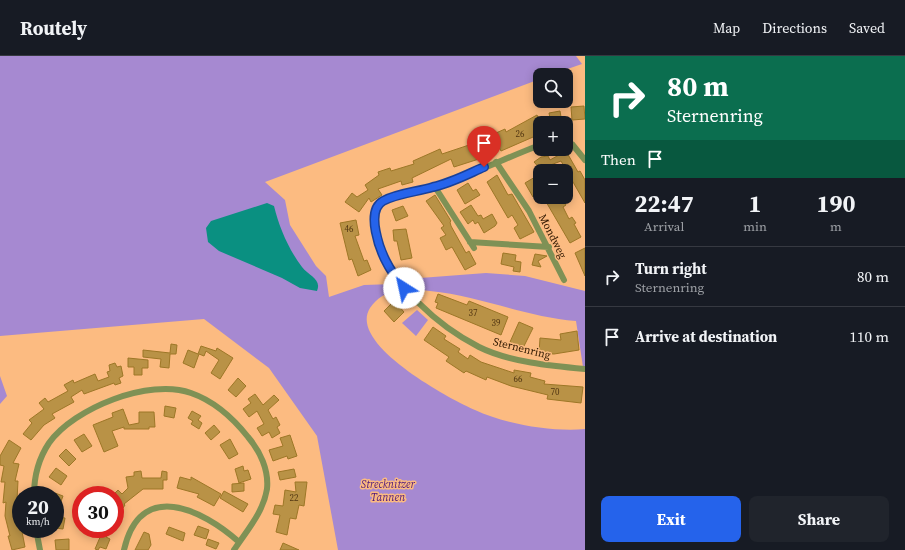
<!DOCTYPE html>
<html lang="en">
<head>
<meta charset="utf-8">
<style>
	:root { --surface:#171b24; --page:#20242c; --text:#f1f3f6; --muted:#9ea1a6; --line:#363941; --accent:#2563eb }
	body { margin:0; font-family:"Source Serif 4",serif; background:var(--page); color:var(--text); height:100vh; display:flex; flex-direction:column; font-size:15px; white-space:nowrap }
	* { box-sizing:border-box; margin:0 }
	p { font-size:13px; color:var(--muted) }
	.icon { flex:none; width:22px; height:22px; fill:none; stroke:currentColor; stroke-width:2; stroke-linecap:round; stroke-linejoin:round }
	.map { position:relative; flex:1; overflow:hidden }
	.sheet { display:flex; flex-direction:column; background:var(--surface); width:320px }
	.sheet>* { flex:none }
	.guide { background:#0b6e4f; color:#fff; overflow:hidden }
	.buttons { position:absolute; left:533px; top:12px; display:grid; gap:8px }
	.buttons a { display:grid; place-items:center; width:40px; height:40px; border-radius:8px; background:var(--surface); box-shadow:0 2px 10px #0003; font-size:20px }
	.speed { position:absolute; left:12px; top:430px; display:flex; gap:8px; font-size:20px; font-weight:700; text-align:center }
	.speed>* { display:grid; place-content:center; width:52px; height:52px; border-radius:50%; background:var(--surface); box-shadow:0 2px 10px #0003; line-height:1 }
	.speed small { font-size:10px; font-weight:400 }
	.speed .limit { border:6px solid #d22; background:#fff; color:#111 }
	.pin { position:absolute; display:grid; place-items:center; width:34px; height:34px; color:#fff; margin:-41px -17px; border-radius:50% 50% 50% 0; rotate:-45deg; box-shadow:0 0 4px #0007 }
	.pin .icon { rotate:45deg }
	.me { position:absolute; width:44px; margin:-22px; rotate:325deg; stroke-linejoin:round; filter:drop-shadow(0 0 3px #0008) }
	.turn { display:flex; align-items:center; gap:14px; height:84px; padding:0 16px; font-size:18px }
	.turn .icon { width:52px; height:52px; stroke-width:2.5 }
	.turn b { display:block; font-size:28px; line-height:34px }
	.then { display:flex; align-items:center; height:38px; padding:0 16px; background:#0003; gap:8px; font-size:15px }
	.eta { display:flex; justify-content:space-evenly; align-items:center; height:68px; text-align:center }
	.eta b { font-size:24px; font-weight:700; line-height:28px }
	.cta { display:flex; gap:8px; margin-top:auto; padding:8px 16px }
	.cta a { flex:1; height:46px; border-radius:8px; background:var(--accent); color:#fff; font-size:16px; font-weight:700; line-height:46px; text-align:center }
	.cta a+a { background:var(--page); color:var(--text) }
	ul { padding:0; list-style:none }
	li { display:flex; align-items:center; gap:12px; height:60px; padding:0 16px; border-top:1px solid var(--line) }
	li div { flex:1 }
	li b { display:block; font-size:15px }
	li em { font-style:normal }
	header { display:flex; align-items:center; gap:24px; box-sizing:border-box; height:56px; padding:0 20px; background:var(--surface); border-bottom:1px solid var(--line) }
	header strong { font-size:19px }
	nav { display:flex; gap:22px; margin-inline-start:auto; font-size:14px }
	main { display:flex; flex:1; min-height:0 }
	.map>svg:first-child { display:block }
</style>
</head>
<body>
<header>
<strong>Routely</strong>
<nav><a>Map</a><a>Directions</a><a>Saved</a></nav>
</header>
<main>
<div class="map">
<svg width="585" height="494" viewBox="0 0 585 494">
	<rect width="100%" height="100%" fill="#fcbb81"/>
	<path fill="#a689d1" d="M0,0h576l6,8 -32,11h-10v4l-275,103 20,18 5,25 26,41 10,10 3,21 35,-12 30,-1 13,-5 79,-6 39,3 60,15v76h-2l-7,-46c-50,-4 -96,-25 -146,-30 -10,-1 -22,-2 -33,0 -12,2 -20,7 -27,17 -23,36 80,91 105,102 30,14 77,22 110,19v121h-247l-21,-114 -48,-68 -65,-49 -204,17z
		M417,254l11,10 -12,16 -14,-13z
		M0,320l7,20 -7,8z"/>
	<path fill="#0a9081" d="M267,147l7,3c5,21 15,44 28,61 7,9 20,12 15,24l-17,-3 -18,-10 -63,-27 -11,-9 -2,-14 5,-7z"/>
	<path fill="#b99246" stroke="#9d7727" d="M584,50l1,13 -13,1 -1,-13z
		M560,55l2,12h-11l-2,-10z
		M537,59l3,6v13l-39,17 -4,-8 -1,-10 9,-4 1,3z
		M478,86l4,16 -28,9 -3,-8 -39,19 1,4 -11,3 -1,-4 -23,8 4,6 -11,7 -2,-4 -10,14 -14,-10 7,-9 5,4 11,-7 -3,-5 14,-10 -1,-3 12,-4 1,3 23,-7 -1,-3 27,-12 2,5z
		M566,95l12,21 2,-1 5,9v23l-24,-42 -13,5 4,5h-10l-8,-9 7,-5 7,-1 2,4z
		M497,119l11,20 4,-1 22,38 -14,7 -6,-11 4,-3 -6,-10 -4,3 -21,-36z
		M535,121l5,9v7l-7,4 -8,-14z
		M468,127l5,8 3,-2 4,6 -15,9 -8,-14z
		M435,139l16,26 -1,1 1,4 15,27 3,-2 7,13 -11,6 -13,-23 -6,3 -6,-12 6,-3 -5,-7 3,-2 -18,-25z
		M551,141h11l4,8 -3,2 6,12 3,-2 4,6 -2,1 7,13 -11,6 -25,-43z
		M471,149l7,11 3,-1 2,4 9,-5 5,9 -2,3 -11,7 -6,-11 -3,2 -2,-4 -5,4 -8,-12z
		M403,150l5,10 -12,5 -4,-11z
		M356,164l3,15 -4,1 9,25 3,-1 4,10 -13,6 -6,-17 -3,1 -9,-37z
		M406,173l6,29 -11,2 -4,-19h-3l-1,-11z
		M585,192v28l-10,-23z
		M503,197l13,2 -1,6 6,1 -1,10 -7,-1 1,-4 -13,-3z
		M535,198l12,2 -9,5 3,6 -9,-2z
		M438,238l29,11 2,-4 39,16 -7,18 -65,-27 2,-5 -3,-1z
		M394,245l10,11 -10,10 -10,-11z
		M519,266l14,6 -10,20 -13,-6z
		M433,271l13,9 -2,3 16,10 -2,3 10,7 2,-4 11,7 33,11v-3l17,3 -1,4 15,4 -1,3 39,3 -2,16 -34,-4 1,-4 -37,-9 -24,-9 -1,3 -20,-9 -2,2 -18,-12 3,-4 -25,-17z
		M577,275l2,19 -25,4 -15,-1 1,-15 21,2 -1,-6z
		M171,288l6,1 -1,9h-6l-1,14 -9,-1 1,-8 -18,-2v-7l27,3z
		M201,290l15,5 1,-3 16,10 -13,21 -9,-6 8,-13 -13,-9 -2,5 -5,-2 -5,14 -11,-5 5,-13 10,4z
		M128,302l20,2v8h-6v7h-8v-8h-6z
		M115,307l2,4 4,-1 2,10 -4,2 2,5 -6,2 -1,-2 -30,11 -2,-4 -11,7 3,5 -22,12 3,4 -11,7 -13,15 -8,-6 9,-11 -3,-3 15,-11 -5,-6 6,-5 3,4 20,-11 -4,-6 9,-5 1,3 21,-9 3,7 11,-4 -2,-5 3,-1 -1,-6z
		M238,322l8,8 -10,11 -8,-7z
		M255,338l8,11 11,-10 5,5 -11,10 5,9 3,-2 4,8 -3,2 3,6 -8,5 -3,-6 -7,4 -5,-8 7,-4 -7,-13 -8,6 -6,-8 8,-6 -3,-4z
		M165,350l11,2 -2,10 -10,-2z
		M123,353l6,16 10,-2v-11h15l1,15h-6v2h-25v-2l-12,4 6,15 -14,6 -11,-27 20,-8 -1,-4z
		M192,355l9,5 -3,4 4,3 -3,6 -8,-5 2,-3 -5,-3z
		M214,369l6,7 -9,8 -6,-7z
		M84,378l8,12 -10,6 -8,-12z
		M290,379l7,21 -9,3 -1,-3 -14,5 -4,-11 14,-4 -3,-8z
		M230,383l8,15 -9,5 -9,-14z
		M9,384l12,8 -8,15 6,1 -4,17h3l-1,19 3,-1v12h-2l7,36 -13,3 -4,-14h2l-5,-20 1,-14 -3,1 2,-21h-4l3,-16 -4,-1v-9z
		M66,393l10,10 -7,7 -10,-10z
		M243,410l1,5 4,-1 3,9 -12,4 -4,-14z
		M56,412l11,8 -6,9 -12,-8z
		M294,413l2,8 -16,3 -2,-8z
		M141,415l1,7h19l1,-7 5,1v8h-4v9h-20l-19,15 1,1 -10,15v-16l3,-4 -4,-6 4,-4 4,4 6,-6 -2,-11 8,-1v-4z
		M180,421l11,3v-3l30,17 -7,12 -17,-9 2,-3 -22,-6z
		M295,426h12l-3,24 -5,-1 -3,14 -6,-1 -3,17 -11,-3 4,-17 -7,-1 2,-9 8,1 2,-16 11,2z
		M244,427v8l-12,1v-8z
		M224,435l24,13 -5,8 -23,-14z
		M55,437l8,3 -7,19h-1z
		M55,461l10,1 -2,11 -8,-1z
		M198,470l11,4 -3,9 -12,-4z
		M169,471l16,6 -2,8 -17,-7z
		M87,473h25l-6,8 4,2 -4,10 -6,-2 -2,3 -3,-1 6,-14z
		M144,476l5,2 2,11 -3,5h-13z
		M69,483v11h-13l-1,-10z
		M208,483l11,4 -3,6 -10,-4z
		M283,487l16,7h-19z"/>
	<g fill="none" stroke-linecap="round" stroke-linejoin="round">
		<path stroke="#7f9155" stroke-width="6" d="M566,86l6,2 13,16
			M540,89c-40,15 -80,36 -122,46 -11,3 -28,4 -37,11 -11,11 -6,27 -2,40 14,44 59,84 100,105 30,15 73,19 106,22
			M496,106l33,49 35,69
			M435,131l39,61
			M470,186l79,5
			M34,439c0,-18 5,-37 15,-52 25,-35 100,-65 142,-50 23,8 42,25 57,44 12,14 21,33 19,52 -4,24 -20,41 -33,61
			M36,473l4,21
			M124,494c16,-71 78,-41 115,-8"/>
	</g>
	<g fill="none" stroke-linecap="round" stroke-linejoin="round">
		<defs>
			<path id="route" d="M404,232c-5,-8 -12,-15 -16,-23 -8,-14 -23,-54 -5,-64 15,-8 34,-9 50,-14 18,-4 35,-13 51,-20"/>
		</defs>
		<use href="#route" stroke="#184099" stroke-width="10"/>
		<use href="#route" stroke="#2563eb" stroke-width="7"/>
	</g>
	<g text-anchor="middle" stroke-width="3" stroke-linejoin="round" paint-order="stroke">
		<g font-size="9" fill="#523612">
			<text x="520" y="81">26</text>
			<text x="349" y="176">46</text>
			<text x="473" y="260">37</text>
			<text x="496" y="270">39</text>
			<text x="518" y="326">66</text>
			<text x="555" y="339">70</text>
			<text x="294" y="445">22</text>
		</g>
		<g font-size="11" fill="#301801" stroke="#fcbb81">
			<text transform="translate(553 180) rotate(63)" y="4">Mondweg</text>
			<text transform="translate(522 292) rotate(14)" y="4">Sternenring</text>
		</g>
		<g font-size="11" font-style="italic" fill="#4d177e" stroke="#fcbb81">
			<text x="388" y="432">Strecknitzer<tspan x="388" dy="13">Tannen</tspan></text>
		</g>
	</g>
</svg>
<div class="buttons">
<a><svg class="icon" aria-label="search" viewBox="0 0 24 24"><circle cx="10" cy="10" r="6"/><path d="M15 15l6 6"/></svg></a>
<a>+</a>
<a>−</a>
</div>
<div class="speed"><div>20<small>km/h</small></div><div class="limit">30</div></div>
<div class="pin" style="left:484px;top:111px;background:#d93025"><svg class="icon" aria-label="arrive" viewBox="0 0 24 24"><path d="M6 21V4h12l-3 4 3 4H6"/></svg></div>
<svg class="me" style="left:404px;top:232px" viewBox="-20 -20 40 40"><circle r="19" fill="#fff"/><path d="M0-13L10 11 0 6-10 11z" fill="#2563eb"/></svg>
</div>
<section class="sheet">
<div class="guide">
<div class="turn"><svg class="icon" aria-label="right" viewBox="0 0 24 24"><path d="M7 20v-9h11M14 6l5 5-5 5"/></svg><div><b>80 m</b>Sternenring</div></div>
<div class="then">Then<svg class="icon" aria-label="arrive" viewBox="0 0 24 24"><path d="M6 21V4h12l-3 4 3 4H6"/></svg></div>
</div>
<div class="eta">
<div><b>22:47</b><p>Arrival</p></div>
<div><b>1</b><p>min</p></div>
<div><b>190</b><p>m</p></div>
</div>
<ul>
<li><svg class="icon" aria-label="right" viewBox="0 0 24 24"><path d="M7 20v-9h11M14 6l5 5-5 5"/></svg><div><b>Turn right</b><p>Sternenring</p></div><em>80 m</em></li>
<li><svg class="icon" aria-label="arrive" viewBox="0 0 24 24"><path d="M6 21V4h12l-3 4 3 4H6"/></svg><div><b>Arrive at destination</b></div><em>110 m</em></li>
</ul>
<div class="cta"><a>Exit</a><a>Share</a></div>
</section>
</main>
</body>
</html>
